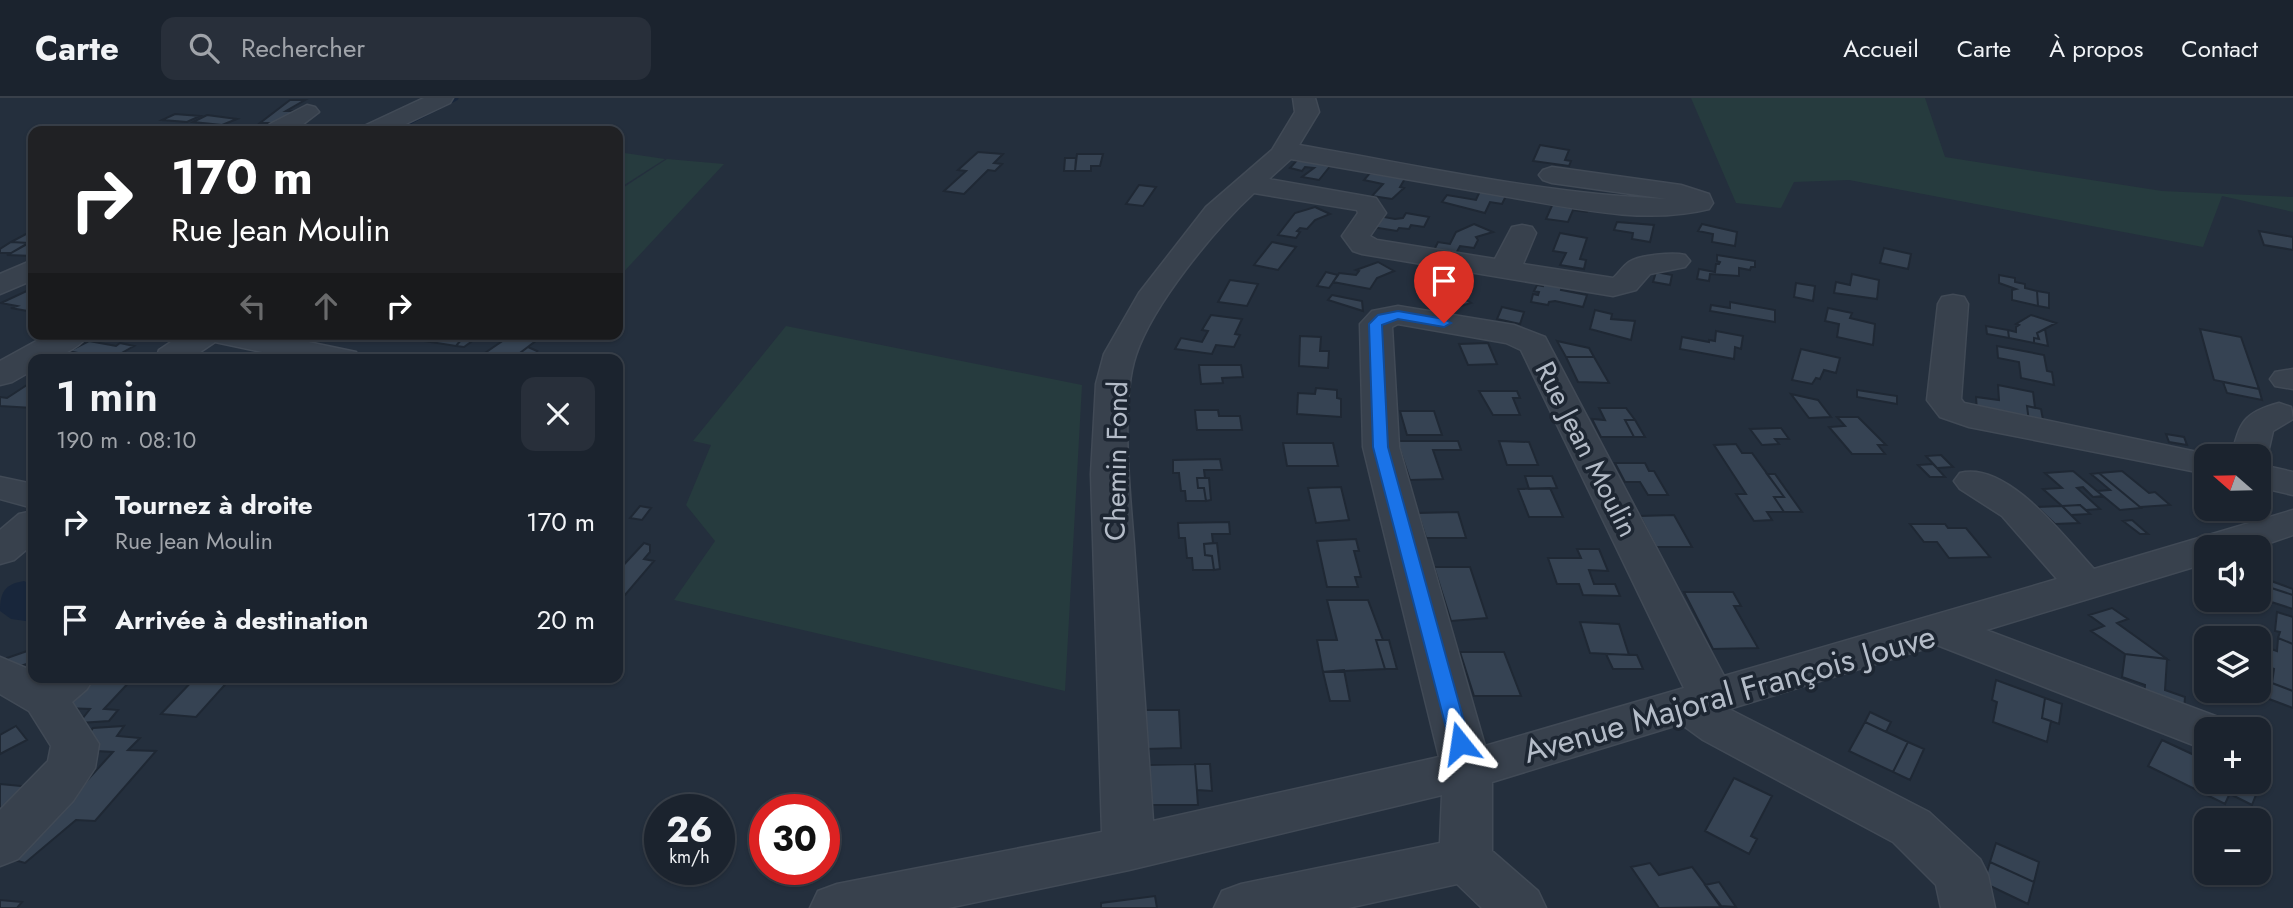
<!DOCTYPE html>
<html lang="fr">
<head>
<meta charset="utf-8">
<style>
	:root { --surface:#1b232e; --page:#282f3a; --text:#f1f3f6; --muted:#a0a4aa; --line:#39404a }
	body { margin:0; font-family:Jost,sans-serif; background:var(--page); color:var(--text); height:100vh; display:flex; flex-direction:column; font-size:26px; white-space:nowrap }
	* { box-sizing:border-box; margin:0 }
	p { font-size:23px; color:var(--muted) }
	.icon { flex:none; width:38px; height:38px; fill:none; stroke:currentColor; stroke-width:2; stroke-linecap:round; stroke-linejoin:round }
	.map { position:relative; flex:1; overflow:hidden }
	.sheet { position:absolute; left:28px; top:256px; width:595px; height:329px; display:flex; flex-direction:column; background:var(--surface); border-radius:14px; box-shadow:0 2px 5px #0004,0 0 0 2px var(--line) }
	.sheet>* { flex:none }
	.hud { position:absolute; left:28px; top:28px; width:595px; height:214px; border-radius:14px; box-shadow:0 2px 5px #0004,0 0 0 2px var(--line); background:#202124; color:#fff; overflow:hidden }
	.needle { width:46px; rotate:290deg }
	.controls { position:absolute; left:2194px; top:346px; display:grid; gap:14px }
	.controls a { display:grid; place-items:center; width:77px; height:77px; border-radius:14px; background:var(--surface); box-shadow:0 2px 5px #0004,0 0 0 2px var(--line); font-size:35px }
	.speed { position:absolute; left:644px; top:696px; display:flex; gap:14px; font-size:35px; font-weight:700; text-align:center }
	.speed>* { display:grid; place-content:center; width:91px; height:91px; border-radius:50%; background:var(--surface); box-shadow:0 2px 5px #0004,0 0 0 2px var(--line); line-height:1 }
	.speed small { font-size:18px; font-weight:400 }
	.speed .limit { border:10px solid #d22; background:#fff; color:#111 }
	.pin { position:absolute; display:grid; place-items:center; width:60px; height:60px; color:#fff; margin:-72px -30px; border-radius:50% 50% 50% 0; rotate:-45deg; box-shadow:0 0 7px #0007 }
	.pin .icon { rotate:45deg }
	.me { position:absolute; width:77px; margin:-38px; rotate:345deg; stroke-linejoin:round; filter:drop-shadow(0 0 5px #0008) }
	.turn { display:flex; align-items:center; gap:24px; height:147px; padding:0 28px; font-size:32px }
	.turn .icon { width:91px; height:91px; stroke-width:2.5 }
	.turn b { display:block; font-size:49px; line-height:60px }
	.lanes { display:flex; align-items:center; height:66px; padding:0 28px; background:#0003; justify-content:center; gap:35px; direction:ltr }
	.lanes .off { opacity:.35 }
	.round { display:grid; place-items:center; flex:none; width:74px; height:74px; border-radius:14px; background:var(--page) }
	.head { display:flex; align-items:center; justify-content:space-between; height:119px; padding:0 28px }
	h1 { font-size:42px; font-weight:600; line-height:52px }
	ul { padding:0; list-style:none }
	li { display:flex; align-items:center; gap:21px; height:98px; padding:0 28px }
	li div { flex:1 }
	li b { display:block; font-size:26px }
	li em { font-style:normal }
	header { display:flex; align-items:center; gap:42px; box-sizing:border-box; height:98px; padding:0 35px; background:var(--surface); border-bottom:2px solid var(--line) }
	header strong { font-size:33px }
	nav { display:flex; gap:38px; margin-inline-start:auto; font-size:24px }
	.search { width:490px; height:63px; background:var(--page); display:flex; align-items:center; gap:18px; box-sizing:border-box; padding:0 24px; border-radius:14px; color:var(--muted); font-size:26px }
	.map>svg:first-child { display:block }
</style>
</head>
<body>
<header>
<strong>Carte</strong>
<div class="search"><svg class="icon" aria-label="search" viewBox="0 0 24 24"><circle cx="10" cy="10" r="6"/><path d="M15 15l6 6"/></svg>Rechercher</div>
<nav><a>Accueil</a><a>Carte</a><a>À propos</a><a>Contact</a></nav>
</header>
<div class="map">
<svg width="2293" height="810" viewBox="0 0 2293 810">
	<rect width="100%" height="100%" fill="#242f3d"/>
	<path fill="#263b3e" d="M1691,0h234l20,59 217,34 131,6v15l-71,-16 -19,51 -354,-67 -55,2 -13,26 -45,-5z
		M618,54l47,7 -47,30z
		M667,61l57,5 -106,114v-87z
		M786,228l296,59 -17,306 -391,-91 41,-59 -29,-36 25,-60 -18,-4z"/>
	<path fill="#18263b" d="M24,483l9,4v37l-22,-3 -11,-8c0,-18 4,-27 24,-30z"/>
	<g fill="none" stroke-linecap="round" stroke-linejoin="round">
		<path stroke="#18263b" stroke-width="5" d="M392,33l64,-33"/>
	</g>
	<path fill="#364353" stroke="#1f2834" stroke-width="2" d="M290,2h15l-19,11h8l-16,12h-18z
		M175,16l25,2 -13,6 -25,-2z
		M207,17l30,4 -15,6 -29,-3z
		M1540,47l29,5 -4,10 6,1 -2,5 -36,-5z
		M978,54l25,2 -9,9 8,1 -7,7 -7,-1 -24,24 -20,-3 22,-20 -8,-1z
		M1077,56h26l-3,12h-9v5h-16z
		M1065,60h11l-1,13h-11z
		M1298,61l33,6 -12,15 -17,-3 12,-9 -9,-1 -3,4 -12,-3z
		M1370,75l36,4 -6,10 4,1 -12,11 -20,-3 11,-12 -19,-4z
		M1139,87l17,2 -13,19 -17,-2z
		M1480,93l26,5 -4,8 -12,-2 -5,11 -43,-11 5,-7 29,5z
		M1554,103l35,6 -2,5 -14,-2 -5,12 -22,-3z
		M1315,109l15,7 -15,6 -8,9 -7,-1 -3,3 3,1 -4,6 -18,-3 17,-22z
		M1406,115l23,4 -5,10 -13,-2 -2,4 -10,-1 -2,3 -25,-4 7,-11 16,3 8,-1z
		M1617,124l37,3 -4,17 -18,-3 1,-6 -19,-3z
		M1474,126l19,8 -17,5 2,3 -4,8 -14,-2 -6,11 -22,-3 6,-12 12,2 6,-12z
		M1702,126l35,8 -2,14 -23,-4 1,-8 -15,-3z
		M2259,133l34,6v13l-29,-5z
		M1560,135l27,5 -7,21 6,1 -2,9 -24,-4 6,-12 -13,-2z
		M26,136h7v6l-4,3 -18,-1z
		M33,142v16l-26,-1 4,-2z
		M11,144l18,1 -18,10h-11v-4z
		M1272,144l24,5 -18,23 -24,-5z
		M1884,150l27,6 -3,15 -28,-6z
		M1717,157l38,6v6h-4l-1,3 -11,-2v8l-29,-2 -1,7 -12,-2 2,-10 16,3 1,-8h3l1,-2 -3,-1z
		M1378,164l16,9 -17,7 -7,11 -37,-7 6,-9 17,2 3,-4 -3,-1z
		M1326,174l12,3 -9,13 -12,-2z
		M1435,174l22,4 -4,16 18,11 -20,6 -26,-17z
		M1656,174l16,3 -2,10 -17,-3z
		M1852,176l27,6 -2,19 -43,-6 2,-11 14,3z
		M1999,177l16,3v4l10,2v4l12,3 1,15 -26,-6v-10l4,-1 -17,-6z
		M1230,182l28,4 -11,22 -29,-4z
		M1545,182l18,3 -2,7 26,5 -4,12 -28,-6 -6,1 -1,3 -17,-3 2,-8 5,1 1,-3 -5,-1 3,-6 6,1z
		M1796,185l19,3 -2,15 -19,-4z
		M33,190v24l-22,-4 6,-2 -16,-3z
		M2037,193l12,2v15l-11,-2z
		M1332,197l30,6 1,10 -35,-11z
		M1730,204l45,8v12l-65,-11 1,-6 19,3z
		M1502,209l22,5 -4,12 -23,-5z
		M1828,210l24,5 -2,5 25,6 -2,21 -36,-8 2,-13 -14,-3z
		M1595,212l17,4 -1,5 24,2 -4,19 -41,-11z
		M1211,217l31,4 -7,15 5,1 -6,12 -18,-2 -4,9 -37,-5 6,-11 21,4 6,-11 -6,-1z
		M2031,217l25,8 -19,10 2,6 -5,-1v5l-25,-5 -1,-8 8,2v-5l3,-2 -3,-1z
		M1986,228l22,4 1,8 -22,-4z
		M2045,231l3,17 -14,-3v-5l5,1 -2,-6z
		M2200,231l41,8 18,52 -45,-9z
		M1716,233l27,5 -2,13 -6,-2 -1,12 -54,-10 2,-12 27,5v-2l6,1z
		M434,236h32l-10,12 -32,-5z
		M466,236h16l-18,13 -8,-1z
		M511,237l26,5 -25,19 -30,-4z
		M1300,238l21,1 -1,14h9l-1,17 -29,-2z
		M89,243l27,5 4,-3 14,3 -23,13h-19l4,-2 -27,-6z
		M1557,243l32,7 5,9h-28z
		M1488,245l9,21 -29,1 -9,-21z
		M1997,248l47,9 3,16 5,1 2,13 -33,-7 -2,-16 -21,-4z
		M528,249l9,4 -11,8h-14z
		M1801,251l39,9 -4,15 -12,-3 -4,9 -4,-1 -4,6 -20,-4z
		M1566,259h28l15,26 -31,-1z
		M1199,267h42l2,12 -21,1 1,5 -22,1z
		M33,283v27l-33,-2v-9l7,1z
		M2223,284l36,7 3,11 -35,-7z
		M1998,287l35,7 2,16 -8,-2 2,16 -52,-11 -1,-14 23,3z
		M1316,290l21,2v8l4,1v18l-44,-3 1,-21 17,1z
		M1857,292l40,6v8l-40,-7z
		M1479,293h38l3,7h-7l7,17h-27z
		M1791,296l27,6 13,17 -22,1z
		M2027,308l14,3 3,16 -15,-3z
		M1599,310h27l9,12h-10l9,17h-33l-9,-18 13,1z
		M1195,312h23l1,6h21l2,14h-45z
		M1400,313h34l8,24h-35z
		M1837,319h21l28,28h-8l7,9h-33l-23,-27 16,-1z
		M1625,322h10l10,17h-11z
		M1781,330l8,11h-14l4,5 -17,1 -12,-16z
		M2166,336l18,3 3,8 -18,-3z
		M1397,343h61l3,9h-28l10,29 -33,1z
		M1499,343l30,1 9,23h-31z
		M1283,345h50l5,23h-51z
		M1736,346l6,9h10l32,44h-10l10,15h-17l5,8 -18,1 -18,-27h10l-32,-49z
		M1941,357l12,12 -16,1 -11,-12z
		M1220,361l2,11h-18l1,8h-8l1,10h6l2,13h-20l-1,-10h-4l-2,-18h-6v-13z
		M1615,365h30l4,8h5l14,24h-20l-8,-13h-15z
		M1933,366l4,4 8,9h-15l-12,-12z
		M2073,373l30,25 -10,1 -10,-10 -6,1 23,21 -14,1 -6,-5 -18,1 -19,-17 19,-1 -17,-15z
		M2122,373l27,22 6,-1 15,13 -30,2 -41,-34z
		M2099,375l41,34 1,1 -21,2 -23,-19 13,-1 -19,-16z
		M1767,376h8l27,38h-18l-10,-15h10z
		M1525,378h27l5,12 -28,1z
		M1197,380h12l2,22 -5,1 -2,-13h-6z
		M1341,389l8,33 -33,3 -8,-35z
		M1550,390l13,29h-34l-11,-28z
		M2080,407l10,9 -19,1 -9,-9z
		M640,408l11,2 -9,12 -12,-2z
		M2062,408l17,17 -24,1 -18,-17z
		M1458,414l8,26h-40l-8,-25z
		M1674,417l18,32h-36l-16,-31z
		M2132,422l16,14h-8l-17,-13z
		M1229,424l1,12h-18l1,9 -9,1 1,11 7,1 2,14h-21l-1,-12h-5l-2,-20h-6l-1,-15z
		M1910,426h35l3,4h18l24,29 -41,1 -12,-16h-13z
		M1356,441l3,12h-5l7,26h-6l3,10h-31l-10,-46z
		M644,445l6,2v7l-6,7 10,2 -29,34 -7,-1v-23z
		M1217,445l3,26 -6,1 -2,-14 -7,-1 -1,-11z
		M1577,451h22l9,22 -19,-1 5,14h21l5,12 -37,-1 -4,-11h-22l-9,-26h33z
		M1434,469h36l17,51 -36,3z
		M2260,479l33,12v6l-34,-11z
		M2259,486l34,11v14l-34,-11z
		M1684,494h49l8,14h-7l24,42 -45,1z
		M1327,502h41l15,40h-7l9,29 -62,3 -6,-32h20z
		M2112,510l16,11 -11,4 50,36 -42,-5 -34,-23 13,-5 -15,-11z
		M2277,514l16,5v27l-15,-6 2,-6 -5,-1z
		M1580,524l39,2 10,31 -39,-2z
		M2278,540l15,6v47l-21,-8 2,-14 -14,-5 3,-18 14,5z
		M1376,542h13l8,29h-12z
		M33,551v13l-25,8 -1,-12z
		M1460,554h44l17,44h-47z
		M1606,556l31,1 6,14h-30z
		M2125,556l42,5 -2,31 20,7 -1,13 -40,-14 1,-11 -23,-8z
		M1344,572l6,31h-20l-7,-29z
		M93,579h41l-30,32 14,1 -9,11 -30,2 11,-14 -27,-1z
		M196,579l35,1 -35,39 -35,-3z
		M1996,582l49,18 -3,20 9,3 -4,21 -54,-20 4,-20 -5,-2z
		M2272,585l21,8v17l-24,-9z
		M2045,600l17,6 -3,20 -17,-6z
		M1144,612h35l2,38 -36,1z
		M1870,614l21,10 -5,10 -21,-10z
		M1865,624l43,20 -15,30 -44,-21z
		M16,628l11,14 -27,14v-19z
		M124,628l-7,10 23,2 -12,12 28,1 -61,70 -19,-1 -51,43 -25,-7 52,-37 61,-67 -35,-2 15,-22z
		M2162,642l45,21v21h28l-10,22 -77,-38z
		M1908,644l16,7 -14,31 -17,-8z
		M1195,666l3,41h-52l-1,-40z
		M1195,666h15l2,27 -15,-1z
		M1734,680l38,18 -21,40 6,3 -8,15 -44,-23z
		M2235,684h15l9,5 -7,18 -22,-11z
		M0,686l42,4 -42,40z
		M1996,745l43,19 -5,20 -44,-20z
		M1990,764l44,20 -6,22 -44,-21z
		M1650,765l9,12 33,-8 30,40 -63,1 -28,-41z
		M1719,784l17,25 -16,-1 -15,-21z
		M1155,798l2,12h-56v-5z
		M0,802l22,2 -5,6h-17z"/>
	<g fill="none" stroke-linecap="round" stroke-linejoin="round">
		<defs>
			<path id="minor" d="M424,0h29l-3,5 -59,28h-31l4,-5z
				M1293,0h22l4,14 -20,33c122,21 245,49 368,54l-115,-16 -9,-3 -4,-5 4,-5 9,-3 129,18 28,9 4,9 -4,6c-68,17 -144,-3 -212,-14 -69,-12 -137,-24 -206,-36l-22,20 107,19 10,15 -16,23 7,4 118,19 17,-32 10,-2 10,2 4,6 -13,31 90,14c5,-4 10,-12 16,-16 10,-7 44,-10 56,-7l5,6 -5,6 -35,7 -14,16 -23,6 -251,-42 -9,-3 -11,-15 16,-23 -1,-3 -103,-17c-39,36 -101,111 -118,162 -16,47 -6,139 -2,190 6,92 13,184 19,276l286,-64 -76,-310 -3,-123 12,-13 26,-5 116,19 31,12 179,339 333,-97 -55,-63 -42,-27 -6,-8 6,-8c48,-12 104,64 134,96l199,-59v25l-38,13h-48v15l-221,67 232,87 7,13h-18v16l-6,2 -264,-103 -208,64 200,103 51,47 8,16 7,33h-54l-5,-23 -43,-43 -190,-102 -22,-16 -189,58v69l46,40 8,17h-64l-25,-24 -109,24h-134l8,-17 19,-7 199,-41 2,-48 -313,75 -181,38h-138l8,-17 19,-7 265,-52 -11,-358 5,-90 8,-30 35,-61 67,-86 66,-57 23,-38zM1398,226l108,19 15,7 163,338 -199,58 -86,-299 -7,-120z
				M307,7l8,2 4,5 -17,13 8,6h-42l-2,-2 4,-5z
				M33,162v20l-33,14v-20z
				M1953,197l11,2 4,7 -7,95 3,4 257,54h-14v17l-238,-47 -29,-10 -13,-17 11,-96 4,-7z
				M49,236h40c-12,18 -36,25 -56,25v11l-21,12 -12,3v-24z
				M183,236h87l86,18 4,7h-65l-80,-17 -25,17h-34l3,-9z
				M2293,271v20l-18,-3 -5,-7 5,-7z
				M2279,305l12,4 2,12 -20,12 -6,26 -5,8 31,7v23l-34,-8v-30h-28c9,-34 11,-44 48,-54z
				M0,379l33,7v24l-33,-9z
				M33,413v33l-19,16 -14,4v-34l19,-16z
				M0,559l33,14v6h61l-7,12 -15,13 27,42 -4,24 -22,33 -55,58 -18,7v-56l48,-49 3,-15 -22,-35 -29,-17z"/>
		</defs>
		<use href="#minor" stroke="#414a56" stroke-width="3"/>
		<use href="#minor" fill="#38414d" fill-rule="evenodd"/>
	</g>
	<path fill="#1a73e8" stroke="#114b97" stroke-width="2" d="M1398,213l46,8 7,4 -7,4 -46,-8 -16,6 6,122 82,296 -3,6 -7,2 -7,-2 -3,-6 -77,-296 -4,-123 9,-9z"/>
	<g text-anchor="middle" stroke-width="7" stroke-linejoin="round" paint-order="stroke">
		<g font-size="28" fill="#b4bcc8" stroke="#1d2632">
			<text transform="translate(1587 351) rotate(63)" y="10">Rue Jean Moulin</text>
			<text transform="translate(1116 363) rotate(-89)" y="10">Chemin Fond</text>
		</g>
		<g font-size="33" fill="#b4bcc8" stroke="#1d2632">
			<text transform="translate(1729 595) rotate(-16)" y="12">Avenue Majoral François Jouve</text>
		</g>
	</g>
</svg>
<div class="controls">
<a><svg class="needle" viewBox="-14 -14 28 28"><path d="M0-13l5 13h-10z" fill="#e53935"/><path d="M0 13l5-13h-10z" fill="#a0a4aa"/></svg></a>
<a><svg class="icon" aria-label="sound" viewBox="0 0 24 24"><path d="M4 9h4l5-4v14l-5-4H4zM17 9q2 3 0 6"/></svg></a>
<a><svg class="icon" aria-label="layers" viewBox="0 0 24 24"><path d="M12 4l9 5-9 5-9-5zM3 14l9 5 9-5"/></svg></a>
<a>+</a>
<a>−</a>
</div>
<div class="speed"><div>26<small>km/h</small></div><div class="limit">30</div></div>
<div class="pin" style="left:1444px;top:225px;background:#d93025"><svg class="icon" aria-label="arrive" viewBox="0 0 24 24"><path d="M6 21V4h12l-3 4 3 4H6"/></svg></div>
<svg class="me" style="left:1460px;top:645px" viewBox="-20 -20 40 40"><path d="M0-17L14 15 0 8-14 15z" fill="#1a73e8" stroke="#fff" stroke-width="4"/></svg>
<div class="hud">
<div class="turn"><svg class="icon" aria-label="right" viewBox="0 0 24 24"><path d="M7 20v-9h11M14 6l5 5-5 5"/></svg><div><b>170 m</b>Rue Jean Moulin</div></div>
<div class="lanes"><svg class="icon off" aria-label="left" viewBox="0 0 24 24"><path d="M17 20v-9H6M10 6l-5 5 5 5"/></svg><svg class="icon off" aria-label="ahead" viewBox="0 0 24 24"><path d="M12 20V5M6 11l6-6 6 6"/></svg><svg class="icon" aria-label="right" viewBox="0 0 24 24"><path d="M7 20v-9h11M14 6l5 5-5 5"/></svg></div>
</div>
<section class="sheet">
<div class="head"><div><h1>1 min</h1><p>190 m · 08:10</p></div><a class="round"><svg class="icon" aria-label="close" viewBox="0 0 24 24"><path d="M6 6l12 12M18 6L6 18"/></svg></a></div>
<ul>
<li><svg class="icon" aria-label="right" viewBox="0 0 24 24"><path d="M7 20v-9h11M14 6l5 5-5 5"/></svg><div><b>Tournez à droite</b><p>Rue Jean Moulin</p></div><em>170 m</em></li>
<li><svg class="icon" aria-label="arrive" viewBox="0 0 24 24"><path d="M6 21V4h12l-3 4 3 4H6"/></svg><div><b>Arrivée à destination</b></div><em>20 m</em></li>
</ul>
</section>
</div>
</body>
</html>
